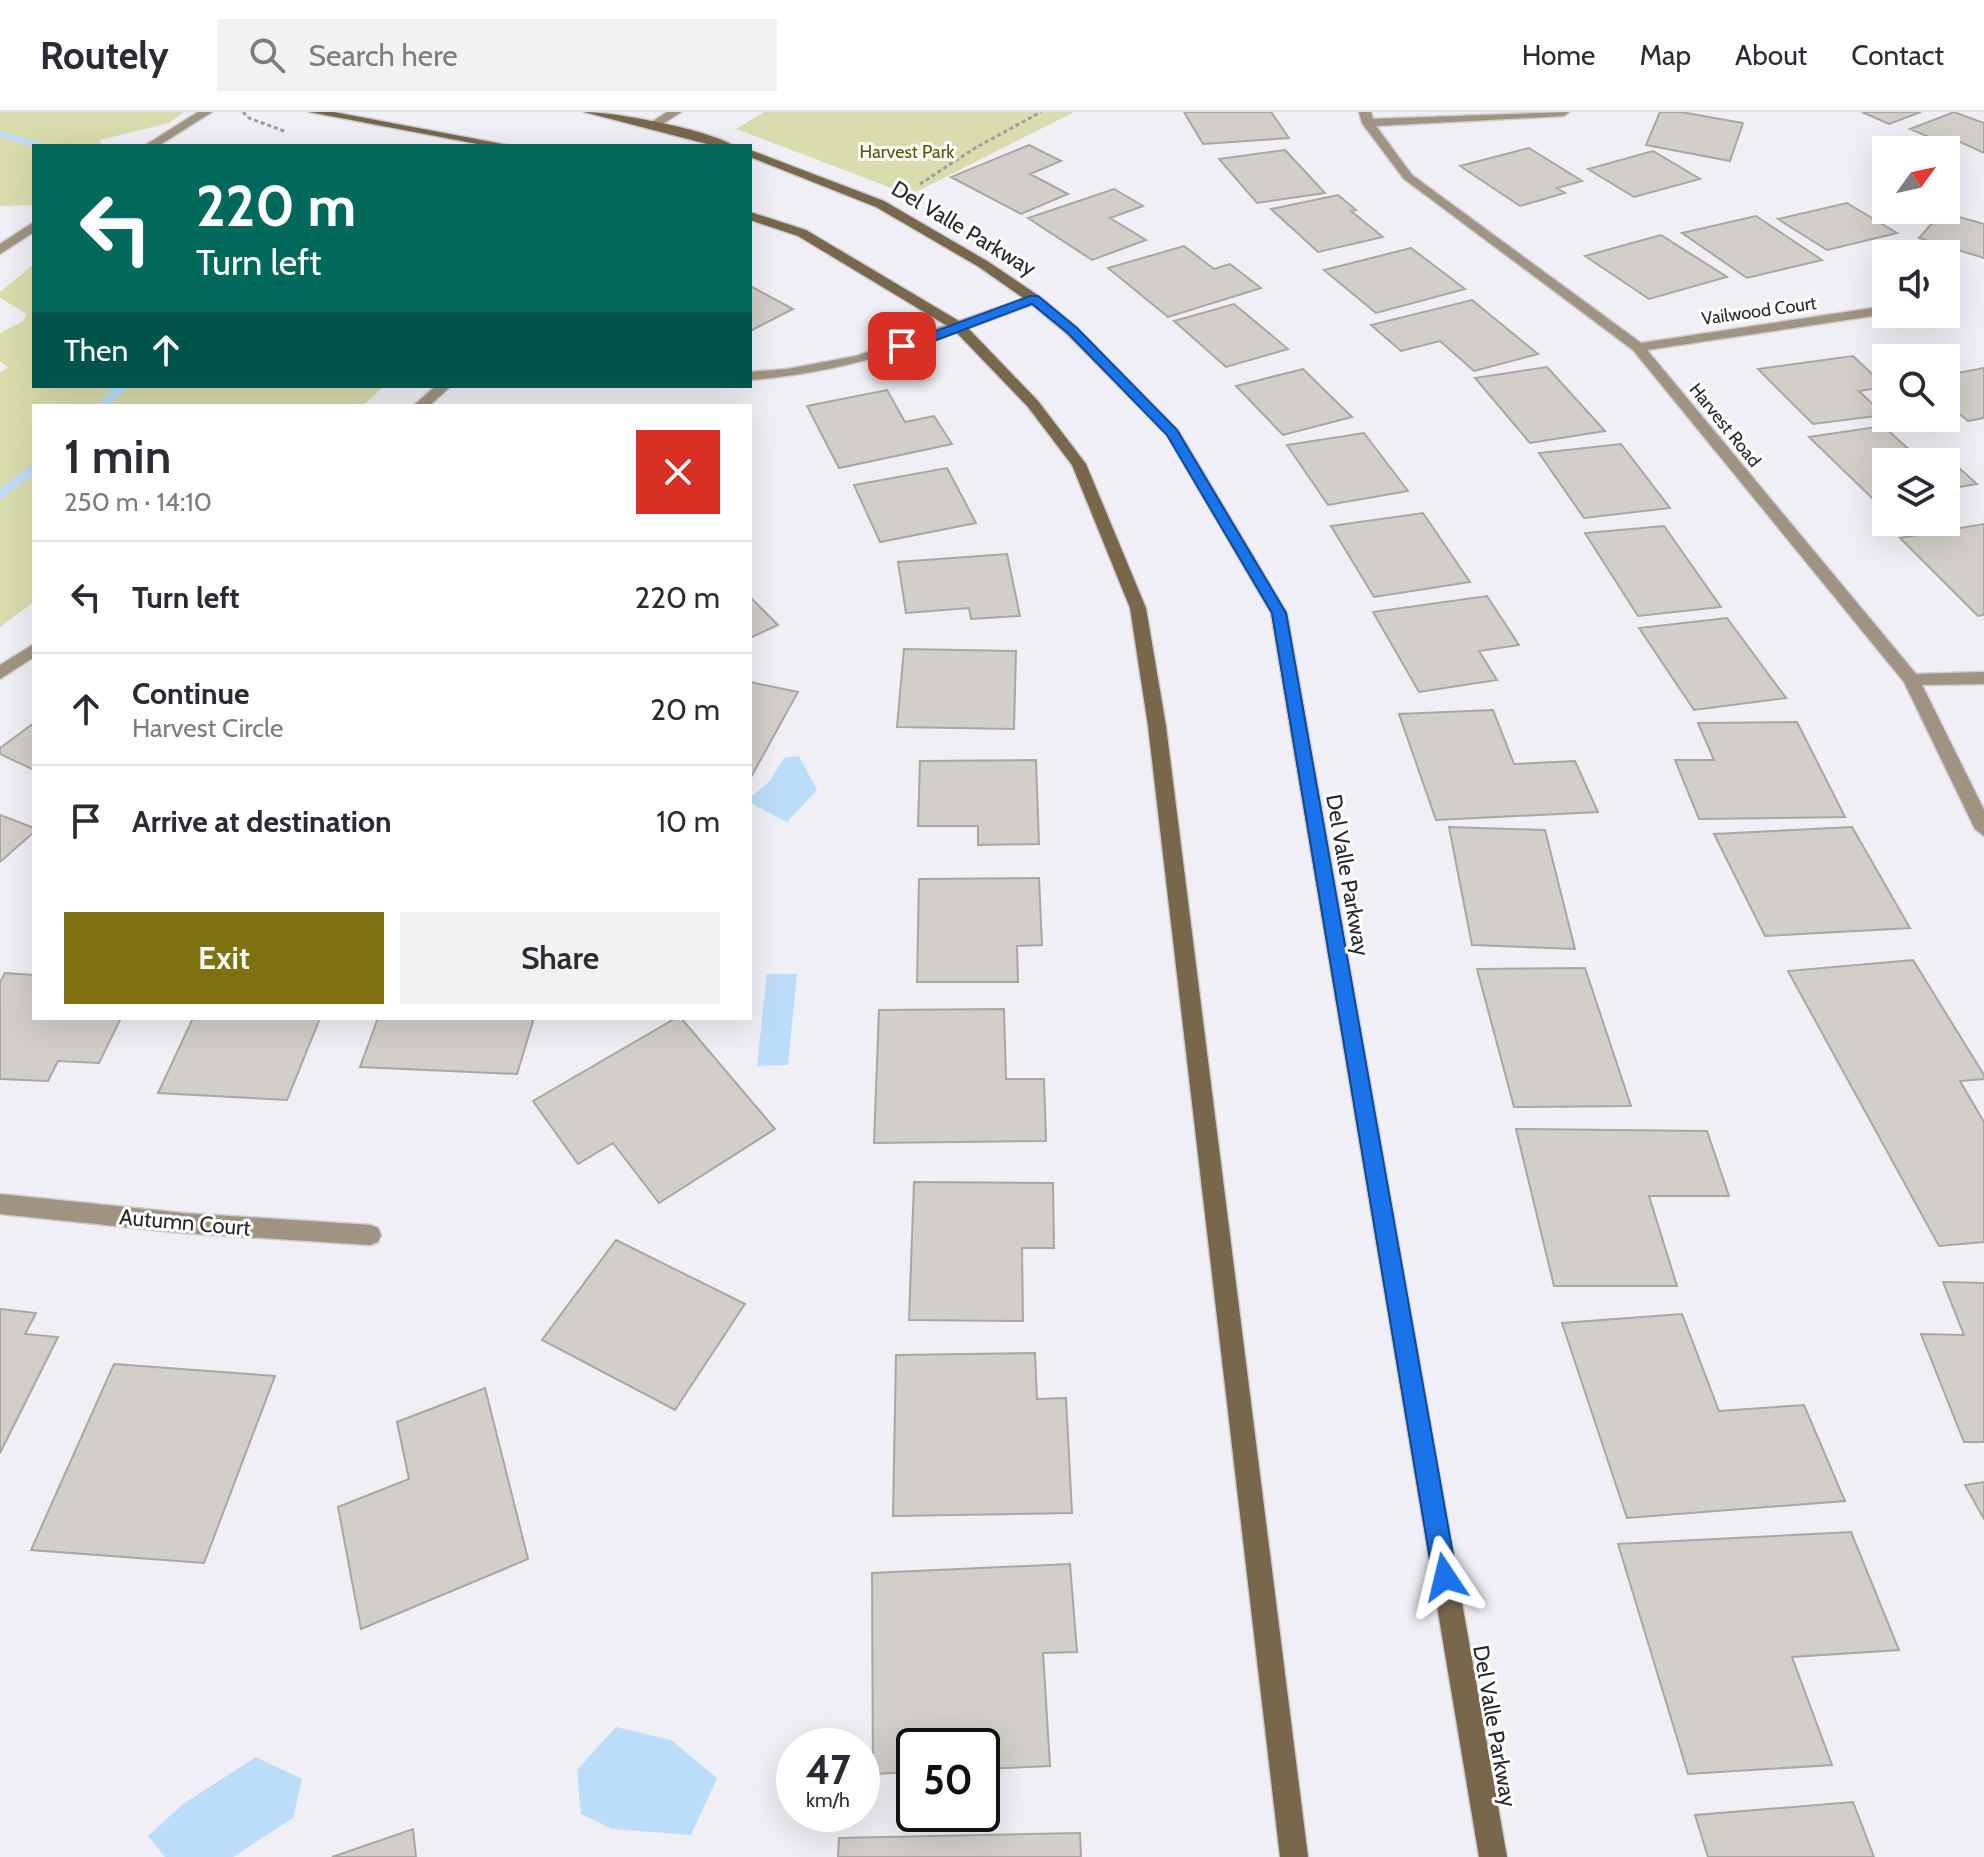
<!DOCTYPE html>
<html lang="en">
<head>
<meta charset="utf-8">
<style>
	:root { --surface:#fff; --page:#f2f2f3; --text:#2b2b33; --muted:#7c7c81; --line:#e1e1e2; --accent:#807110 }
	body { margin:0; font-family:Cabin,sans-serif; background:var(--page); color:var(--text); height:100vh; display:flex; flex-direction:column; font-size:30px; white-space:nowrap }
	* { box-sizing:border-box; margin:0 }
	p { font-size:26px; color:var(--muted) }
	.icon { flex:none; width:44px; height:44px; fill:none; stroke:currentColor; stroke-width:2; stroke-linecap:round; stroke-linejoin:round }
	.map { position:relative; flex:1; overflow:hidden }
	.panel { position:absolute; left:32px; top:292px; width:720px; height:616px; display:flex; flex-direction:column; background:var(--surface); border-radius:0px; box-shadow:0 8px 32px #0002 }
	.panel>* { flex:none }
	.top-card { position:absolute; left:32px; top:32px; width:720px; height:244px; border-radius:0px; box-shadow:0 8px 32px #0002; background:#00695c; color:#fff; overflow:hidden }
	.needle { width:52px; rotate:57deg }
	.controls { position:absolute; left:1872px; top:24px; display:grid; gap:16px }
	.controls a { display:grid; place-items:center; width:88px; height:88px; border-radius:0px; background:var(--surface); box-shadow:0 8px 32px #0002; font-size:40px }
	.speed { position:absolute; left:776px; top:1616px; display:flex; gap:16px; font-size:40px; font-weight:700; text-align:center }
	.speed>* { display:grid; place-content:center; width:104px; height:104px; border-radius:50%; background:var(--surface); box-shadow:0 8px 32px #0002; line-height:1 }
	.speed small { font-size:20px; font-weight:400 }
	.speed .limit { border:4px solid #111; border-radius:12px; background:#fff; color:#111 }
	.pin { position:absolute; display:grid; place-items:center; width:68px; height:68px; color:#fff; margin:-34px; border-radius:16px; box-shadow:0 4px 12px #0006 }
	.me { position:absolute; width:88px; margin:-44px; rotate:350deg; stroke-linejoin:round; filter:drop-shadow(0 0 6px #0008) }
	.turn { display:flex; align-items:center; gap:28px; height:168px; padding:0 32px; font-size:36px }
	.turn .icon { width:104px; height:104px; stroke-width:2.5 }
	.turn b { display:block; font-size:56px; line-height:68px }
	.then { display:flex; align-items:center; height:76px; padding:0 32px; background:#0003; gap:16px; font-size:30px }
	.round { display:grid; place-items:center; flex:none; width:84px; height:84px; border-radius:0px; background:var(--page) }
	.head { display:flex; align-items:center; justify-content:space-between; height:136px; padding:0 32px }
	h1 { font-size:48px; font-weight:600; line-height:60px }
	.primary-button { display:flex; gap:16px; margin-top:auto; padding:16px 32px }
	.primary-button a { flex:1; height:92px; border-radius:0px; background:var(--accent); color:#fff; font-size:32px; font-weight:600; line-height:92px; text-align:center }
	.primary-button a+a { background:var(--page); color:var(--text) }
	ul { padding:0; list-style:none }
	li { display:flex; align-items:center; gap:24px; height:112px; padding:0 32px; border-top:2px solid var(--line) }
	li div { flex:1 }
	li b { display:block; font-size:30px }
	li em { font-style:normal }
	header { display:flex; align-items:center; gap:48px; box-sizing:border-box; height:112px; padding:0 40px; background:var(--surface); border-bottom:2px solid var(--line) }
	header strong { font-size:38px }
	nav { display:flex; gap:44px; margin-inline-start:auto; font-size:28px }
	.search { width:560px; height:72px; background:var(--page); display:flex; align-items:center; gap:20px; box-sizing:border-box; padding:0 28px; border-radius:0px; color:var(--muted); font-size:30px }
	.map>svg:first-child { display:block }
</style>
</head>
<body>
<header>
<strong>Routely</strong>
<div class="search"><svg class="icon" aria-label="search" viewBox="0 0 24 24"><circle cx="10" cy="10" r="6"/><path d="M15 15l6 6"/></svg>Search here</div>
<nav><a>Home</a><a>Map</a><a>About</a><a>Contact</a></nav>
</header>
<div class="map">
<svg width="1984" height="1745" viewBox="0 0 1984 1745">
	<rect width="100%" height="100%" fill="#efeff5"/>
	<path fill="#d9ddad" d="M0,0h184l-15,11 -69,17 2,6h-68v59l-34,1z
		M764,0h310l-164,83 -174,-66z
		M34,152v122h350l-21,20h-329v196l-34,25v-255l8,-4 -8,-7v-28l23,-12 4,-7 -27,-16v-6z"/>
	<path fill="#bcddfa" d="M799,644l18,34 -30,32 -37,-19v-5l20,-17 14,-23z
		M767,862h30l-9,91 -31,1z
		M616,1615l55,13 46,38 -26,57 -79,-6 -31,-15 -4,-44z
		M256,1645l46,22 -9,39 -60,39h-68l-17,-21 35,-32z"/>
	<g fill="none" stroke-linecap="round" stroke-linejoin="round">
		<path fill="#bcddfa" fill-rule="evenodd" d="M0,19l45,13 1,2 -12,1 -34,-10z
			M115,274h13l-18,20h-13z
			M34,351v11l-34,26v-11z"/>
	</g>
	<path fill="#d2cfca" stroke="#aaa6a2" stroke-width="2" d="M1184,0h87l18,26 -86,6z
		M1660,0h21l62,11 -13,38 -84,-16z
		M1862,0h59l-32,12z
		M1954,0l30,11v30l-28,-13 -10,4 -36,-15z
		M1029,33l32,16 -31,13 38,20 -47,20 -70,-37z
		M1529,36l53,33 -25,7 8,5 -45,13 -60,-40z
		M1285,38l40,43 -68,10 -38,-44z
		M1653,39l47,28 -66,18 -46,-28z
		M1114,77l29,17 -33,12 36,22 -54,20 -64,-42z
		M1338,83l18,15 -5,1 32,26 -65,15 -47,-43z
		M1847,91l50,30 -70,17 -49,-31z
		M1942,100l42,12v34l-65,-20z
		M1756,104l66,44 -75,18 -65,-45z
		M1661,123l66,42 -78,22 -64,-43z
		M1184,134l30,23 16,-5 31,24 -93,29 -60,-49z
		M1411,136l54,41 -89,24 -52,-43z
		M750,174l43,23 -43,22z
		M1472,188l66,54 -64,17 -34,-30 -39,10 -30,-26z
		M1234,192l54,45 -62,18 -52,-46z
		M1853,244l33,31 -27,4 25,24 -71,9 -55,-55z
		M1547,255l58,64 -75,12 -55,-65z
		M1984,256v50l-16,3 -22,-18v-28z
		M1303,257l49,48 -69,18 -47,-49z
		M887,278l18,32 29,-6 18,28 -113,24 -32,-62z
		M1883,314l30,27 25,-4 39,35 -31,5v-27h-60v36l-12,2 -65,-63z
		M1364,321l44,58 -80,14 -41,-60z
		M1621,332l49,64 -86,10 -45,-65z
		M947,356l29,55 -96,19 -26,-57z
		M1423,401l47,69 -96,15 -43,-71z
		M1984,412v91l-6,1 -78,-78z
		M1664,414l57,81 -83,9 -53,-83z
		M1007,442l13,62 -49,3 -2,-11 -63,5 -8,-51z
		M1487,484l32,49 -40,6 18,29 -78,12 -46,-80z
		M750,485l28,28 -28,13z
		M1727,506l59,80 -92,12 -55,-82z
		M904,537l112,2 -2,78 -117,-2z
		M750,570l48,10 -48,87z
		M1493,598l21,54 61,-3 23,51 -162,8 -37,-106z
		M1797,610l48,95 -146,2 -24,-59h39l-16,-37z
		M34,611v47l-34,-16v-6z
		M1036,648l3,84 -61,1v-19h-60l2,-65z
		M0,703l34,13v4l-34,30z
		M1449,715l96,3 30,119 -103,-4z
		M1852,715l58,101 -145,8 -51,-102z
		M1039,766l3,67 -25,1 1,36h-101l2,-103z
		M1913,848l71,115v4l-24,2 24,41v120l-45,4 -151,-275z
		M1585,856l46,138 -117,1 -37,-138z
		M5,861l29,2v43h87l-22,45 -41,-2 -10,20 -48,-2v-97z
		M1004,897l2,70h38l2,62 -172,2 5,-133z
		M193,906h127l-33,82 -129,-7z
		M378,906h156l-17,56 -157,-7z
		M676,906h5l94,111 -116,74 -46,-60 -35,21 -45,-63z
		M1516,1017l191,2 22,65h-80l28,90h-123z
		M914,1070l139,1 1,65h-32l1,73 -114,-1z
		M616,1128l129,64 -70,106 -133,-70z
		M1943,1170l41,1v159h-20l-43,-108 43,1z
		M0,1197l36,4 -11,21 33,3 -58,116z
		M1682,1202l37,97 85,-6 41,96 -218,17 -65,-195z
		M1035,1241l2,46 29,-1 6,115 -179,3 3,-161z
		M114,1252l161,12 -71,187 -173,-13z
		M485,1276l43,171 -167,70 -23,-122 71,-28 -12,-57z
		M1984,1370v37l-19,-34z
		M1851,1420l48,118 -107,7 40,108 -144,9 -70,-230z
		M1070,1452l7,88 -34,1 7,113 -68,3v-23h-68v26l-41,2 -1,-201z
		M1853,1690l21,55h-166l-13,-42z
		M413,1717l3,28h-84z
		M1080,1721l1,24h-243l1,-19z"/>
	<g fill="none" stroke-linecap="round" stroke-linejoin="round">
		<defs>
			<path id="service" d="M667,0h14l-23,15h-8v-4z"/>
			<path id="minor" d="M1359,0h12l2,7 196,-7 -5,4 -188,10 36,49 229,168 245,-37v8l-239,36 269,324 68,-2v12l-62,1 62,125v26l-9,-7 -71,-147 -271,-332 -229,-171 -42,-56z
				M1034,183l7,4 -2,3c-95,36 -187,70 -289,78v-8l37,-3 69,-13z
				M436,274h15l-22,20h-16z
				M34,532v13l-34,22v-14z
				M0,1082l183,19 187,12 8,3 3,7 -3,7 -8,3 -187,-12 -183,-19z"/>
			<path id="tertiary" d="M198,0h14l-54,34h-14z
				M34,110v10l-34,22v-10z"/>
			<path id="secondary" d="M309,0h25l179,34h-25z
				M584,0c31,0 126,18 150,34h-19z
				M750,38l134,51 103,60 52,35 38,32 101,102 109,183 220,1244h-28l-208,-1244 -104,-178 -100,-101 -38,-32 -50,-35 -103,-60 -126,-50z
				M750,100l56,18 158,94 74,77 48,63 60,144 20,118 142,1131h-28l-132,-1131 -18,-118 -58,-143 -44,-58 -74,-77 -156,-94 -48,-16z"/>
		</defs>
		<use href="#service" stroke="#cbcbd0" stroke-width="3"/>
		<use href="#minor" stroke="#cbcbd0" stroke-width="3"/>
		<use href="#tertiary" stroke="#cbcbd0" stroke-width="3"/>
		<use href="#secondary" stroke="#cbcbd0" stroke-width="3"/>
		<path stroke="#9e9ea2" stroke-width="3" stroke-dasharray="4 3" stroke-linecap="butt" d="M243,0l6,6 35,13
			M920,72l55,-36 66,-36"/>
		<use href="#service" fill="#a09381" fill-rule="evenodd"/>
		<use href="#minor" fill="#a09381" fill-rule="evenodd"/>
		<use href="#tertiary" fill="#a09381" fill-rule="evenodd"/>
		<use href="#secondary" fill="#79674c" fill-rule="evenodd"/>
	</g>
	<path fill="#1a73e8" stroke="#114b97" stroke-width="2" d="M1030,184h8l39,32 100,102 109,183 171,964 -4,8 -8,4 -9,-4 -3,-8 -161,-964 -105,-178 -99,-102 -36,-29 -98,37 -32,9 -6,-4z"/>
	<g text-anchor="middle" stroke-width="6" stroke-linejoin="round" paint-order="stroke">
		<g font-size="18" fill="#565903" stroke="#fff">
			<text x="907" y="46">Harvest Park</text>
		</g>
		<g font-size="18" fill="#262729" stroke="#fff">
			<text transform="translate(1759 199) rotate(-8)" y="6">Vailwood Court</text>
			<text transform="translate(1725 313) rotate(51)" y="6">Harvest Road</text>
		</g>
		<g font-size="22" fill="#262729" stroke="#fff">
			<text transform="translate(964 116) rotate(31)" y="8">Del Valle Parkway</text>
			<text transform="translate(1348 763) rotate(80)" y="8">Del Valle Parkway</text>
			<text transform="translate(185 1110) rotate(5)" y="8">Autumn Court</text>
			<text transform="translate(1495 1614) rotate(80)" y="8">Del Valle Parkway</text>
		</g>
	</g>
</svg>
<div class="controls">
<a><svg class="needle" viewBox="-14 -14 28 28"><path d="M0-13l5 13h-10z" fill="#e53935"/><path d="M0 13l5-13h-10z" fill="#7c7c81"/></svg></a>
<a><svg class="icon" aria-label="sound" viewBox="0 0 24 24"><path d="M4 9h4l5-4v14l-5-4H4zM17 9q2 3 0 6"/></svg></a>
<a><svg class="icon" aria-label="search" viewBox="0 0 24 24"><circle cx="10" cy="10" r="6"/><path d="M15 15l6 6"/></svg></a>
<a><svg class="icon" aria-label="layers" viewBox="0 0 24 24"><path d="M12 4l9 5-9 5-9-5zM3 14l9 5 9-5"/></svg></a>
</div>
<div class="speed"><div>47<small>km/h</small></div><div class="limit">50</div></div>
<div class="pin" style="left:902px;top:234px;background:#d93025"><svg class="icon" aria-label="arrive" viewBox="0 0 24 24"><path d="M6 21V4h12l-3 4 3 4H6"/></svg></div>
<svg class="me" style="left:1445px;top:1465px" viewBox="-20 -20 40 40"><path d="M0-17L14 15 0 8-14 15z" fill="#1a73e8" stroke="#fff" stroke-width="4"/></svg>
<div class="top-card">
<div class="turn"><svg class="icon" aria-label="left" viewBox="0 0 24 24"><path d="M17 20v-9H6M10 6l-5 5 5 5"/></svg><div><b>220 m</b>Turn left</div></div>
<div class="then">Then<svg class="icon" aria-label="ahead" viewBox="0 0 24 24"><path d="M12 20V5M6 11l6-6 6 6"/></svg></div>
</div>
<section class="panel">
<div class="head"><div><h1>1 min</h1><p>250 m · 14:10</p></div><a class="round" style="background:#d93025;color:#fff"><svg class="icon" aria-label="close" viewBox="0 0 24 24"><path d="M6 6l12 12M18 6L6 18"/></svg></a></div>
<ul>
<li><svg class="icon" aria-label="left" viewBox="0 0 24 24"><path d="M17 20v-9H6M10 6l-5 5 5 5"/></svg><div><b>Turn left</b></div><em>220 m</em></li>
<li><svg class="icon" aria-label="ahead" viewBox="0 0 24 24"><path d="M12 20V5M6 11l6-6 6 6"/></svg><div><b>Continue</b><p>Harvest Circle</p></div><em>20 m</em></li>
<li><svg class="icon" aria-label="arrive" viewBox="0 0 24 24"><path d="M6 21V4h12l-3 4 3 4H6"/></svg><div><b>Arrive at destination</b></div><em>10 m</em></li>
</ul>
<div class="primary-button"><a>Exit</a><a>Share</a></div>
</section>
</div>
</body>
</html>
